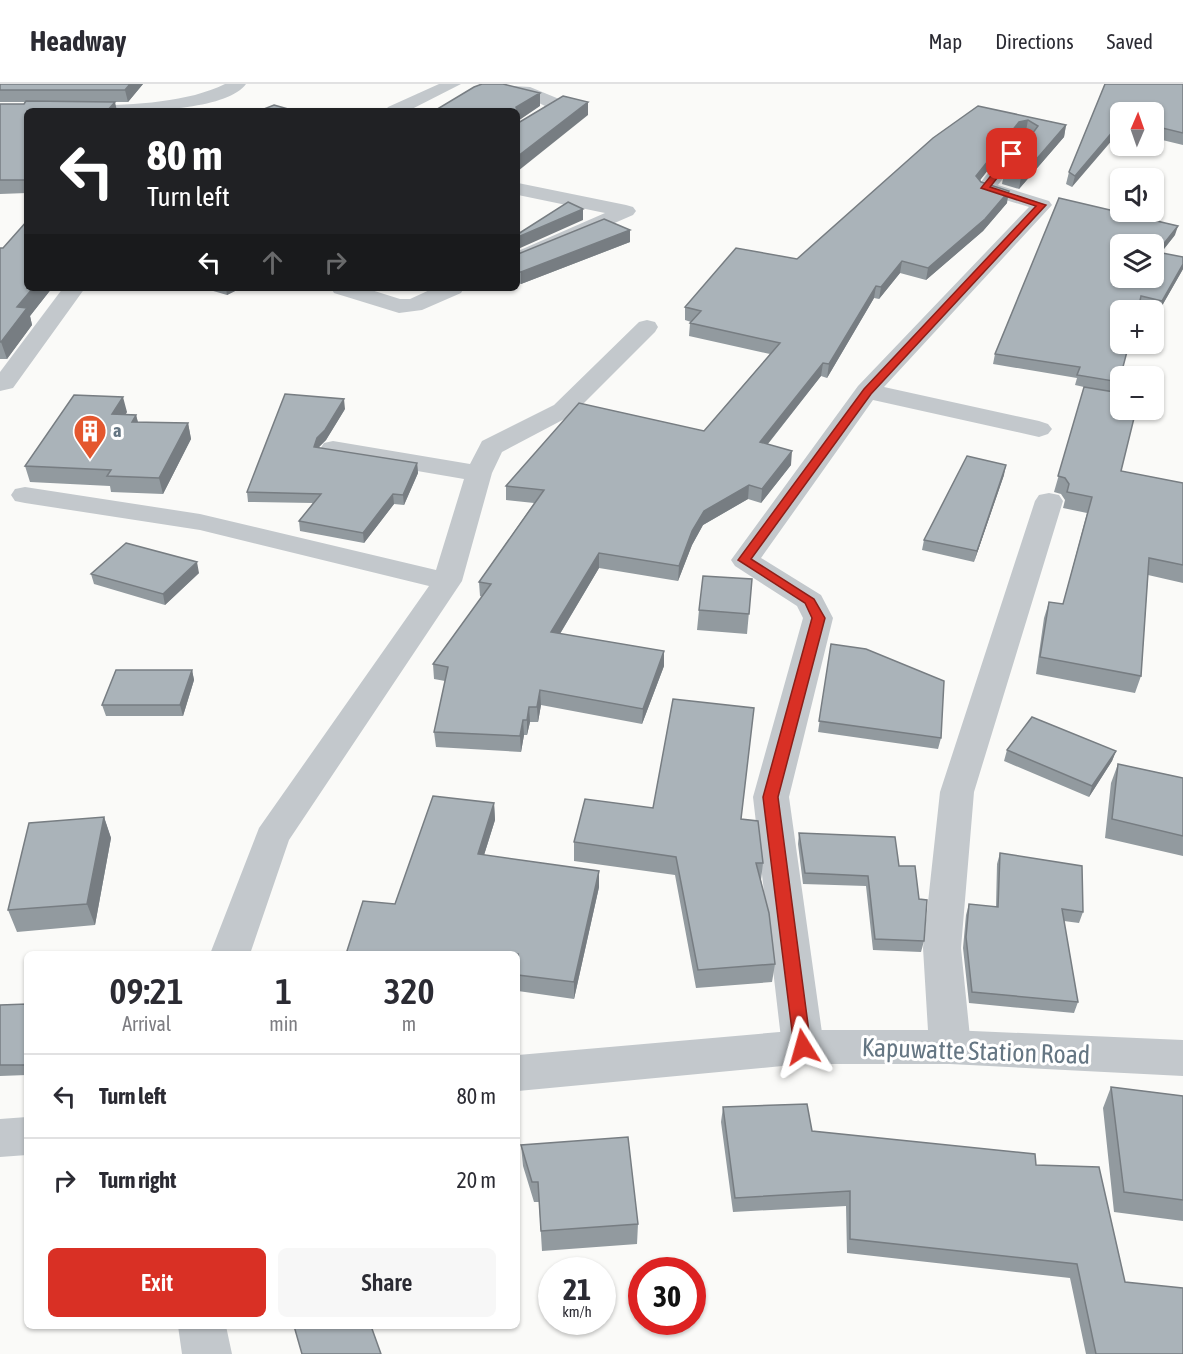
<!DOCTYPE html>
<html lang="en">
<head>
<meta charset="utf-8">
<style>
	:root { --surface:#fff; --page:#f7f7f7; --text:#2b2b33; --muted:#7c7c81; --line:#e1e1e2; --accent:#d93025 }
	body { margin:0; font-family:"Asap Condensed",sans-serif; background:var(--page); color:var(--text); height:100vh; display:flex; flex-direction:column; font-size:22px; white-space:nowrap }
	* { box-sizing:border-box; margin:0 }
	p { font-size:20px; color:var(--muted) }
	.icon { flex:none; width:33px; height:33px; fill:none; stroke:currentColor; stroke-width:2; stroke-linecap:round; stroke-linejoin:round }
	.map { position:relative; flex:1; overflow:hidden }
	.panel { position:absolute; left:24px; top:867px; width:496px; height:378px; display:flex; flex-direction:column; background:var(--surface); border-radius:9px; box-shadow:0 2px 4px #0004 }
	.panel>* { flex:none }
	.top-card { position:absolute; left:24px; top:24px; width:496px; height:183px; border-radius:9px; box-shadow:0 2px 4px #0004; background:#202124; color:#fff; overflow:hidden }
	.needle { width:39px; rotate:2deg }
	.buttons { position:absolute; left:1110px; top:18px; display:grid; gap:12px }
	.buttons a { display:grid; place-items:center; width:54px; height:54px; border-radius:9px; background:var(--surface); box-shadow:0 2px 4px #0004; font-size:30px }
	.speed { position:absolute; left:538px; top:1173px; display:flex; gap:12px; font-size:30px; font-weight:700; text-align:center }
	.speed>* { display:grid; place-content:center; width:78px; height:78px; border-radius:50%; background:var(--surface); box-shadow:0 2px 4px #0004; line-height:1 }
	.speed small { font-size:15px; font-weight:400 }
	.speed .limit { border:9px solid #d22; background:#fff; color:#111 }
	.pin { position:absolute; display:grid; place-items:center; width:51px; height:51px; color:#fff; margin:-26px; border-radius:12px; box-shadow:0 3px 9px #0006 }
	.me { position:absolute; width:66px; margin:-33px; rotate:352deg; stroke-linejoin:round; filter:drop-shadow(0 0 4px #0008) }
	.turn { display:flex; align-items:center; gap:21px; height:126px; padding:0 24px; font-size:27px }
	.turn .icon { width:78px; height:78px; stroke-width:2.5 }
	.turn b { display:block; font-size:42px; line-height:51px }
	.lanes { display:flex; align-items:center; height:57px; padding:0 24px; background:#0003; justify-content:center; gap:30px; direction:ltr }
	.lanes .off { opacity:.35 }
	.eta { display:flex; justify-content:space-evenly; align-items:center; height:102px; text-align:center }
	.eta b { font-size:36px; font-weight:600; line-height:42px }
	.button { display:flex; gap:12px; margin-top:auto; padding:12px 24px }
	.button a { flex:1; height:69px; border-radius:9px; background:var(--accent); color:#fff; font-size:24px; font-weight:600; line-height:69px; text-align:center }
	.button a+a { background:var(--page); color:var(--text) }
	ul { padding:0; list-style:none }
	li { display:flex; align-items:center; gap:18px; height:84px; padding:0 24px; border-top:2px solid var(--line) }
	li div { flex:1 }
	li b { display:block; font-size:22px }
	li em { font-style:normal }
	header { display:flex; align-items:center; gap:36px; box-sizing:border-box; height:84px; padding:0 30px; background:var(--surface); border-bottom:2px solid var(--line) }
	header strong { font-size:28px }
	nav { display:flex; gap:33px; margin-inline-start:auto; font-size:21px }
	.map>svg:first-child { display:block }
</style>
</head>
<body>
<header>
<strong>Headway</strong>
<nav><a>Map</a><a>Directions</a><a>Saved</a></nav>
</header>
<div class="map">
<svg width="1183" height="1270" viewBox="0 0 1183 1270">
	<rect width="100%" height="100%" fill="#fafaf8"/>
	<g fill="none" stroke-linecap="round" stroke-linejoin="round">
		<path fill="#c3c8cc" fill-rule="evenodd" d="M225,0h21c-26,36 -175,27 -219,27v3h-27v-10c66,0 166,9 225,-20z
			M439,0h22l-53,27h-23l3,-4z
			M479,0l51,3 34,14 3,4 -49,30v-12l27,-17 -20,-10 -44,-8z
			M1025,49l9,5 -36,47 51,16 3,4 -168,182 155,34 9,3 4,5 -4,5 -9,3 -166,-37 -112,158 60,37 12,23 -44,179 35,250 -6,12 -15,5 -15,-5 -6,-12 -29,-250 50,-179 -6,-12 -62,-40 -4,-6 127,-174 171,-179 -50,-15 -3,-4 43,-54z
			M518,99l108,22 7,2 3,4 -3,4 -115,50v-14l87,-38 -87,-18z
			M63,204h22l-72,100 -13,3v-19z
			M331,204h34l35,11h10l24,-11h30l-3,5 -39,17 -23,3 -65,-20z
			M647,236l8,2 3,5 -3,5 -83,83 -70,37 -10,21 -30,108 -173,259 -39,114h-40l49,-126 170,-242 -229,-56 -175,-27 -10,-2 -4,-6 4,-6 10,-2 175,27 236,56 28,-91 -140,-24 -4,-6 4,-6 9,-2 137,23 12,-23 72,-36 85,-83z
			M1049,409l10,2 4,6 -89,291 -13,156 10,99 -6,12 -15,5 -15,-5 -6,-12 -6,-99 17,-156 95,-291 4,-6z
			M178,1242h48l6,28h-50z"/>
		<path fill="#c3c8cc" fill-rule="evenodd" d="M803,946h147l233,10v36l-233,-12h-147l-285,27v-36z
			M27,1033v38l-27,2v-38z"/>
	</g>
	<path fill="#929a9f" d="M0,0h143l-15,18h-13l-88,9v82l-27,1v-90h24l1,-2h-25z
		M1105,0h78v61l-29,-7v-26h-34l-48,75 -6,-3 3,-12z
		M978,22l88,19 -2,12 -45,52 -17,-5 2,-12 28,-37 -6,-4 -9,2 -38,48 28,22 -24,28 -57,49 -26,-7 -21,26 -5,-1 -47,80 -6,-2 -53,68 23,21 -30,38 -13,-4 -45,26 -11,20 -14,36 -79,-13 -39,66 104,17v15l-22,58 -101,-19 -3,17h-8l-3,13h-3l-3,17 -85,-5 -2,-15 11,-51 -11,-2 -1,-15 49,-67 -2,-1 -1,-14 55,-79 -28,-3v-14l198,-55 66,-77 -81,-18 1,-13 1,-1 -6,-2v-13l112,-48z
		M630,146v12l-109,42 -3,-1v-29z
		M1175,151l-14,18 22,4v12l-24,42 -20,-5 -23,86 5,79 62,12v100l-35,-8 -7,101 -6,17 -99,-19 8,-56 5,-16 14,2 24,-91 -24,-5 2,-8 -4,-6 -7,-2 30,-105 -9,-2 2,-7 -84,-14 2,-10z
		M0,164l27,40h25l-22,28 2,9 -25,34h-7z
		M203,204h38l-14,7z
		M345,325l-19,31 -8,8 99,15 1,10 -14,32 -10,-1 -30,39 -64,-12 -1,-10 14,-18 -65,-1 -1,-10z
		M127,328l-1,2 10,1 2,7 50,1 3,16 -28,55 -52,-2 -1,-6 -80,-4 -5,-16z
		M1004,391l-30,87 -52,-12 2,-10z
		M199,489l-34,32 -71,-21 -3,-10z
		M752,495l-5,55 -50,-4 2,-20z
		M831,560l110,94 -3,11 -120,-17z
		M192,586l2,10 -11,36h-77l-4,-11z
		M1007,666l109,1 -4,10 -23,36 -85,-36z
		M1118,680l65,14v78l-78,-18 6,-55z
		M494,719l1,17 -11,35 115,32 -25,112 -56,-8v-37l-123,-50z
		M104,733l7,21 -16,87 -78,7 -9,-22z
		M741,735l22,44 -2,17 14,84 -3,18 -76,6 -21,-113 -101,-14v-19z
		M799,749l100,33 25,75 -3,11 -48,-2 -7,-64 -63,-2 -5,-40z
		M1000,769l83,59 -4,11 -15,-2 14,81 -4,11 -105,-10 -6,-55 3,-33 3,-11 27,3 1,-43z
		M27,920v71l-27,1v-71z
		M1111,1003l72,9v125l-69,-9 -11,-104z
		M723,1023l89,24 224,34 89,117 58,72h-97l-16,-76 -223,-25 -1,-47 -113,6 -12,-90z
		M521,1061l117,79 -1,20 -95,7 -3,-49h-5l-11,-36z"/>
	<path fill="#777d82" d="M130,0h13l-15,18 -3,-12z
		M540,9v13l-22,15v-10h-2v-4z
		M115,18l2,9h-10z
		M588,18v13l-70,56v-15z
		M1028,36l-2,11 -9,2 -43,55 2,-12 43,-54z
		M1120,39v8l-48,56 3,-11z
		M1066,41l-2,12 -45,52 2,-12z
		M1009,107l-2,12 -24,28 -57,49 2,-12z
		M583,125v11l-65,29v-12z
		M1178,142l-3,9 -21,26 3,-9z
		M630,146v12l-109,42v-12z
		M902,177l-2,12 -21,26 2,-12z
		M1183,180v5l-24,42 3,-10z
		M876,202l-2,12 -47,80 2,-14z
		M33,204h19l-22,28 2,9 -25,34 -6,-17 16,-35z
		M226,204h15l-14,7z
		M823,279l-2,13 -63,80 2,-14z
		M123,313l4,15 -11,17 -4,-15z
		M344,315l1,10 -19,31 -8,8 -4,-1 3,-9z
		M136,331l4,16 -8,-9z
		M188,339l3,16 -28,55 -4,-16z
		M792,367l-1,14 -30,38 1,-14z
		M417,379l1,10 -14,32 -1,-10z
		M1006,381l-2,10 -30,87 3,-11z
		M749,401l-1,14 -45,26 -11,20 -14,36 1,-15 13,-35 12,-20z
		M393,410l1,10 -30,39 -1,-10z
		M599,469v15l-47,79 -1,-15z
		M197,478l2,11 -34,32 -2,-11z
		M664,567v15l-22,58 1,-15z
		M192,586l2,10 -11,36 -3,-11z
		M540,606l1,15 -3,17 -1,-15z
		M529,623l1,15 -3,13v-15z
		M523,636l1,15 -3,17 -1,-16z
		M1116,667l-4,10 -23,36 3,-11z
		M494,719l1,17 -16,51 -1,-17z
		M104,733l7,21 -16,87 -8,-21z
		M599,787v16l-25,112v-17z"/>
	<path fill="#aab3b9" stroke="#777d82" stroke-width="1.5" fill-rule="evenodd" d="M0,0h130l-5,6h-125z
		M482,0h21l37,9 -24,14 1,4h-83l40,-24z
		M1105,0h78v49l-29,-7v-14h-34v11l-45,53 -6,-4z
		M563,12l25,6 -70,54v-33z
		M26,17l89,1 -8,9h-80v69h-27v-76h24z
		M274,21l21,6h-36z
		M978,22l88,19 -45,52 -17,-5 34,-46 -10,-6 -9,2 -43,54 5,6 28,9 -24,28 -57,49 -26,-7 -21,26 -5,-1 -47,78 -6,-1 -63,79 32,9 -30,38 -13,-4 -45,26 -12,20 -13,35 -80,-13 -48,79 113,19 -21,58 -103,-19 -3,17h-8l-2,13h-4l-3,16 -86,-4 14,-65 -15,-3 58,-80 -12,-2 65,-92 -38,-4 73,-83 125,28 76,-88 -90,-20 11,-12 -16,-4 51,-59 61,11 136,-121z
		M1059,114l119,28 -21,26 26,5v7l-21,37 -21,-5 -3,14h-18v34h9l-10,38 -42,-7 3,-8 -85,-13zM1120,160h34v34h-34z
		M568,118l15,7 -65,28v-3z
		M604,135l26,11 -109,42h-3v-18z
		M27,137v67h6l-16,19 10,1 -26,34h-1v-94h3z
		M1084,303l36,6v17h16l-15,61 62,12v82l-34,-7 -8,118 -101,-19 9,-55 14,2 29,-107 -25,-5 2,-8 -4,-6 -7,-2z
		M285,310l59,5 -19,31 -8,8 -3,9 103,16 -14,32 -10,-1 -30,39 -64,-12 22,-27 -74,-2z
		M74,311l49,2 -11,17 24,1 -4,7 56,1 -29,55 -52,-2 4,-6 -86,-4z
		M967,372l39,9 -29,86 -53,-11z
		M126,459l71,19 -34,32 -72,-20z
		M703,492l49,3 -3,35 -50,-4z
		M831,560l35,5 78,32 -3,57 -122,-17z
		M116,586h76l-12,35h-78z
		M673,615l81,9 -13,111 17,2 5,42h-7l13,50 6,51 -77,6 -22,-113 -102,-15 11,-43 68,9z
		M1032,633l84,34 -24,35 -85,-36z
		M1118,680l65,14v58l-71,-17z
		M433,712l61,7 -16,51 121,17 -25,111 -56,-7v-21h-172l17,-53 32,3z
		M104,733l-17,87 -79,6 21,-87z
		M799,749l96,4 4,29h16l4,33 8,1 -3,41 -49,-2 -7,-63 -63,-3z
		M1000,769l82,13 1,46 -21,-3 16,93 -106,-10 -6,-55 3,-33 29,3z
		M27,920v61h-27v-60z
		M1111,1003l72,9v104l-59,-8z
		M807,1020l5,27 223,23 1,11 63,2 26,115 58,6v66h-87l-19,-90 -227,-25v-48l-115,7 -12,-91z
		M628,1053l10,87 -97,7 -3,-49h-6l-11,-37z
		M294,1242h77l10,28h-79z"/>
	<path fill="#d93025" stroke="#8d1f18" stroke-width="1.5" d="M1009,69l7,1 -26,33 56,18 -175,189 -120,165 63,40 11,19 -47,179 33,250 -2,6 -6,2 -6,-2 -3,-6 -31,-250 49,-179 -7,-15 -67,-43 126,-171 172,-183 -55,-18z"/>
	<defs>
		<symbol id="building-pin" viewBox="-11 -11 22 30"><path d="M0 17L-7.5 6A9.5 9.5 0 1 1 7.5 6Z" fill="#e4572e" stroke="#fff"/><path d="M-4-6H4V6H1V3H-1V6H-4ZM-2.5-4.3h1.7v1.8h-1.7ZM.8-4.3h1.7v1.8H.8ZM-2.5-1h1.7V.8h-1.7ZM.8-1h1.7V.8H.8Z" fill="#fff"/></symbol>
	</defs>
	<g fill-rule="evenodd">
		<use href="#building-pin" x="71" y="328" width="38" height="52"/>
	</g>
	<g text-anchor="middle" stroke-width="6" stroke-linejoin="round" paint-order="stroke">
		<g font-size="18" font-weight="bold" fill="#657683" stroke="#fff" text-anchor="start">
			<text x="113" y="353">a</text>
		</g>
		<g font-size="26" fill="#657683" stroke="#fff">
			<text transform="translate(976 967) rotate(2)" y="9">Kapuwatte Station Road</text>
		</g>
	</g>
</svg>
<div class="buttons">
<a><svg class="needle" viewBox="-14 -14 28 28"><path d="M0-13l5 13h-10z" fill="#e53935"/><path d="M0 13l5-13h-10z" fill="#7c7c81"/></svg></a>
<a><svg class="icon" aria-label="sound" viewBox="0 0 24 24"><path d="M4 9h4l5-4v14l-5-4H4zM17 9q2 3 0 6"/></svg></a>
<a><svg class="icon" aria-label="layers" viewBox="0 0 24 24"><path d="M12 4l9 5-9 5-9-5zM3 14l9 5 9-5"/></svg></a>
<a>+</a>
<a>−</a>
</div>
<div class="speed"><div>21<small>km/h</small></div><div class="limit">30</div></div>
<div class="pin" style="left:1012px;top:70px;background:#d93025"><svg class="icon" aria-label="arrive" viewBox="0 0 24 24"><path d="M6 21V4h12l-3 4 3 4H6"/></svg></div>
<svg class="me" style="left:803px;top:963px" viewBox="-20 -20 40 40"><path d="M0-17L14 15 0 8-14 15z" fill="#d93025" stroke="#fff" stroke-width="4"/></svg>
<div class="top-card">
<div class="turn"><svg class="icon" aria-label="left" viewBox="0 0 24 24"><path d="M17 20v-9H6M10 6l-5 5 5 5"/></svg><div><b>80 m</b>Turn left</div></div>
<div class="lanes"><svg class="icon" aria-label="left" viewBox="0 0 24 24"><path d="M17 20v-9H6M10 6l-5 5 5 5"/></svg><svg class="icon off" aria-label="ahead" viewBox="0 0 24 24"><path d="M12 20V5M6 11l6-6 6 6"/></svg><svg class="icon off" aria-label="right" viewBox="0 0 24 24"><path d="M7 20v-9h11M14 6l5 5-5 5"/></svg></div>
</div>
<section class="panel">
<div class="eta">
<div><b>09:21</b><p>Arrival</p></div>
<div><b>1</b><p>min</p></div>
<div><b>320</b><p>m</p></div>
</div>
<ul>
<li><svg class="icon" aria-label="left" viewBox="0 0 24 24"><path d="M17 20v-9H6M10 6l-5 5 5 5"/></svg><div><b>Turn left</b></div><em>80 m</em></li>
<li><svg class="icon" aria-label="right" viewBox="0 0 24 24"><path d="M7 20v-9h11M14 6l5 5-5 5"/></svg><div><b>Turn right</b></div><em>20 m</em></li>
</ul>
<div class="button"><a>Exit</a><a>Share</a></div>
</section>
</div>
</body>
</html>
